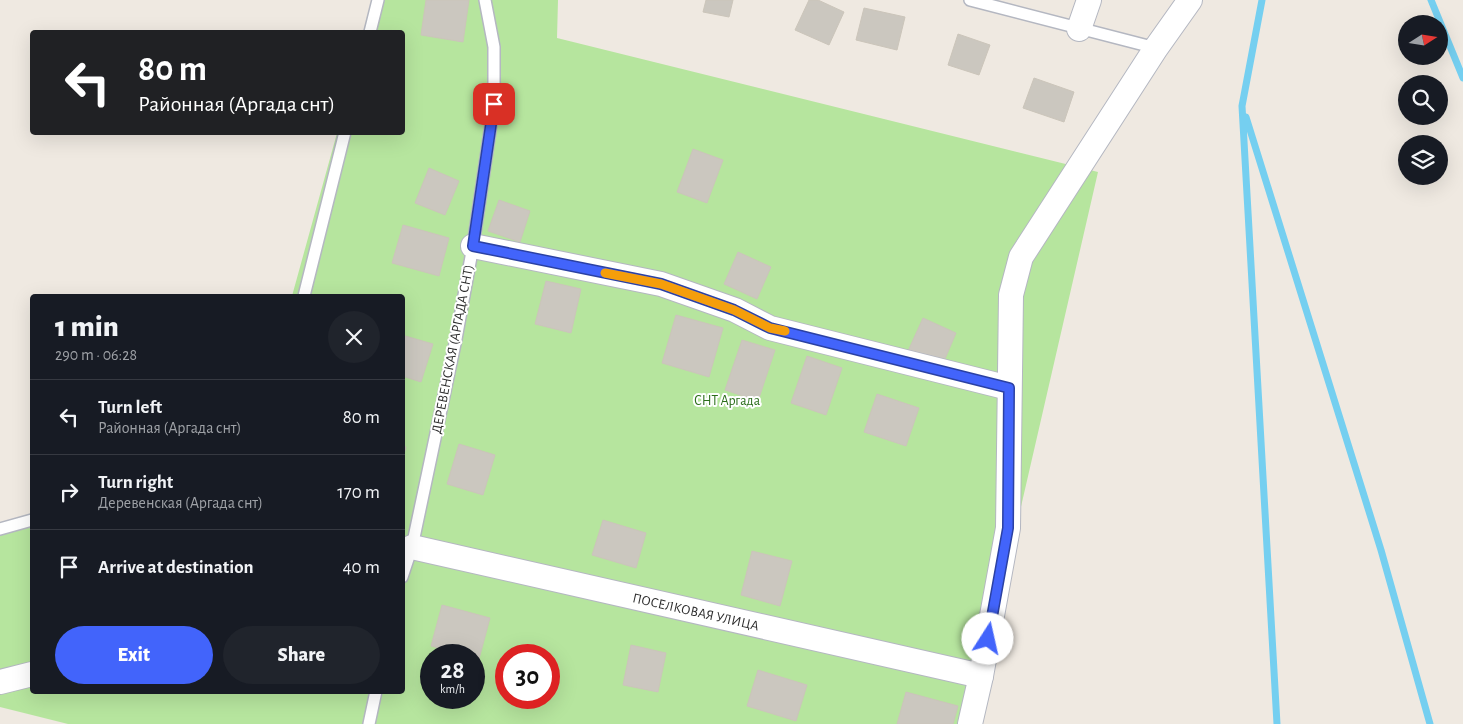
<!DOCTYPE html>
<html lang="en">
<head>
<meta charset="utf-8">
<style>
	:root { --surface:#171b24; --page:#20242c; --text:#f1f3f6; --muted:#9ea1a6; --line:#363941; --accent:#4264fb }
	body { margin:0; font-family:"Alegreya Sans",sans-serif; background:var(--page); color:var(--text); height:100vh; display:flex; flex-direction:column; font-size:19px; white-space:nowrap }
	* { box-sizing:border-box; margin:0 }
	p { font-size:16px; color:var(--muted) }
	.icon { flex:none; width:28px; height:28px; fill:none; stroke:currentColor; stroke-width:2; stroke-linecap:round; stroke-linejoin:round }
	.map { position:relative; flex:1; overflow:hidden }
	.drawer { position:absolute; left:30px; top:294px; width:375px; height:400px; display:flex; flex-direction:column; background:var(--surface); border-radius:5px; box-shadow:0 5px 20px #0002 }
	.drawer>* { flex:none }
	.hud { position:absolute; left:30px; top:30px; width:375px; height:105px; border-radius:5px; box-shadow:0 5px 20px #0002; background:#202124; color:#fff; overflow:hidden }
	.needle { width:32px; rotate:78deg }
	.controls { position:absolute; left:1398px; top:15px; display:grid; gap:10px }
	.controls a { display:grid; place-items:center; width:50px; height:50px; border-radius:50%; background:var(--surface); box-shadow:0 5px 20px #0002; font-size:25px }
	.speed { position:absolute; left:420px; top:644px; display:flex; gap:10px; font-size:25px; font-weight:700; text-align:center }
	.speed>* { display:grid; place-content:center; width:65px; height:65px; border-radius:50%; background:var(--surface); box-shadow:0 5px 20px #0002; line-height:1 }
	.speed small { font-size:12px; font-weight:400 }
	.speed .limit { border:8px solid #d22; background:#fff; color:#111 }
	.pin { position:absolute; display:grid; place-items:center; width:42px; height:42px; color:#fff; margin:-21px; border-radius:10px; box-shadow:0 2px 8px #0006 }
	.me { position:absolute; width:55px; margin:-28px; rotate:10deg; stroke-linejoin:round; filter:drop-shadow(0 0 4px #0008) }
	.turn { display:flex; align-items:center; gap:18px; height:105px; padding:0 25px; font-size:22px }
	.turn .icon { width:65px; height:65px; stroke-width:2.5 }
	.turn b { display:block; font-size:35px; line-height:42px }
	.round { display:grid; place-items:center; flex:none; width:52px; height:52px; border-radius:26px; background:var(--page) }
	.summary { display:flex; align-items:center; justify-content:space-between; height:85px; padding:0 25px }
	h1 { font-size:30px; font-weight:800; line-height:38px }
	.cta { display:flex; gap:10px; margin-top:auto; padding:10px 25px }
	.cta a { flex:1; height:58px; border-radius:30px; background:var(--accent); color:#fff; font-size:20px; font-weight:800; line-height:58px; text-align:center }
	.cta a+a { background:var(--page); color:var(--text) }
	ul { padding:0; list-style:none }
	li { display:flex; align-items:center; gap:15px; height:75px; padding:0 25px; border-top:1px solid var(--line) }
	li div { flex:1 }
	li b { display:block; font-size:19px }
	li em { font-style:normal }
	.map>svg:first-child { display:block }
</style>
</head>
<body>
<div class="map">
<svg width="1463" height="724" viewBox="0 0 1463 724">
	<rect width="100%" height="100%" fill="#efe9e1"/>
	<path fill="#b6e59e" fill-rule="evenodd" d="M374,0h184l-1,38 541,134 -127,552h-903l-68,-17v-183l32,-11v178h370v-395h-110l45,-163 65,-1v-100h-37zM431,655h43v43h-43zM506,655h43v43h-43z"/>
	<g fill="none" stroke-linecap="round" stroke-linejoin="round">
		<path stroke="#75cff0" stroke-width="7" d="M1262,0l-20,106 35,618
			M1431,0l32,78
			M1246,117l135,433 49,174"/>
	</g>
	<path fill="#cbc7bf" stroke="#cbc5ba" d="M426,0h43l-6,42 -42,-7z
		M706,0h27l-4,17 -26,-5z
		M809,0h9l26,12 -15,33 -34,-15z
		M864,8l41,9 -8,33 -41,-10z
		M958,34l32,11 -11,30 -31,-10z
		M1034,78l40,14 -10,30 -41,-14z
		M693,149l30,11 -16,43 -30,-11z
		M429,168l30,13 -14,34 -30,-12z
		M499,200l31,11 -10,31 -32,-11z
		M403,225l46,13 -10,38 -47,-13z
		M738,252l33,15 -14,32 -33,-15z
		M546,281l35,8 -10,44 -36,-9z
		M676,315l47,13 -14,49 -47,-14z
		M923,318l33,15 -14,33 -34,-15z
		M402,335l31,9 -12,38 -19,-6z
		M742,340l33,10 -17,51 -33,-11z
		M807,356l35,12 -16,47 -35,-12z
		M877,394l42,14 -13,38 -42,-14z
		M459,444l36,11 -12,40 -36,-11z
		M402,446l4,1 -4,14z
		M603,520l43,13 -10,35 -44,-13z
		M752,551l40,10 -12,45 -39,-11z
		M442,605l48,13 -11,41 -5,-2v-2h-9l-34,-9z
		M631,645l35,8 -8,39 -35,-7z
		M758,670l49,15 -11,36 -49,-15z
		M906,692l52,14 -5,18h-56z"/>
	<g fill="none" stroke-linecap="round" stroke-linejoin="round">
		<defs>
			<path id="lane" d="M970,0l186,48
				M370,32l8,-32
				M304,296l41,-164
				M0,529l32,-9
				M402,577l10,-30 44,-208 17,-93 21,-142v-57l-9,-47
				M369,724l7,-33"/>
			<g id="street">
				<path d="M1079,29l10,-29"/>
				<path d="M473,246l188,38 74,26 35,18 239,60"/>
				<path id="s1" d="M412,547l569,129"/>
				<path d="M0,682l32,-8"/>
				<path d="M970,724l11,-48 27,-148 3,-233 10,-38 135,-209 34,-48"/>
			</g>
		</defs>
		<use href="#lane" stroke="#b4b7c1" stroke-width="14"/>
		<use href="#street" stroke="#b4b7c1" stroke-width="26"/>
		<use href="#lane" stroke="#fff" stroke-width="11"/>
		<use href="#street" stroke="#fff" stroke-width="24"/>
	</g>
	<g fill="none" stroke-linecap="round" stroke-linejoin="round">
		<defs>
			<path id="route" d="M494,104l-21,142 188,38 73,26 36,18 239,60 -1,140 -20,111"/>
		</defs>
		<use href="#route" stroke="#2b41a3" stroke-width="12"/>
		<use href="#route" stroke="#4264fb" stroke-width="9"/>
		<path stroke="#f59e0b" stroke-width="9" d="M605,273l56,11 73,26 36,18 15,3"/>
	</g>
	<g text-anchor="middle" stroke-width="4" stroke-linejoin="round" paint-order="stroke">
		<g font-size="14" fill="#2e2e2e" stroke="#fff">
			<text transform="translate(452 349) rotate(-79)" y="5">ДЕРЕВЕНСКАЯ (АРГАДА СНТ)</text>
			<text dy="5" stroke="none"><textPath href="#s1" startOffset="291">ПОСЕЛКОВАЯ УЛИЦА</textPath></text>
		</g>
		<g font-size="14" fill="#2c6e1b" stroke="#fff">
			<text x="727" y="405">СНТ Аргада</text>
		</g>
	</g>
</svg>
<div class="controls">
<a><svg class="needle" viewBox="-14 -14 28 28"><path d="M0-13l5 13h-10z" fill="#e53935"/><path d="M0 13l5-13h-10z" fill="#9ea1a6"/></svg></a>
<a><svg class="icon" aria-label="search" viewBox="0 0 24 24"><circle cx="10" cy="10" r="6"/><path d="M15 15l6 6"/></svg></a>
<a><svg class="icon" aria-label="layers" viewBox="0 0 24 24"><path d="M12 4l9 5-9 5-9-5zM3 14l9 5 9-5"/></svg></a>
</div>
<div class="speed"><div>28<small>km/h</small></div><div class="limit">30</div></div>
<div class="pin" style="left:494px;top:104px;background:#d93025"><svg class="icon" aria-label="arrive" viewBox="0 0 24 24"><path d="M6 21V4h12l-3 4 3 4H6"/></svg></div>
<svg class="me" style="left:988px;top:639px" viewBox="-20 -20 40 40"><circle r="19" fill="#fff"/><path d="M0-13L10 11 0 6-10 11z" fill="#4264fb"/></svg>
<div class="hud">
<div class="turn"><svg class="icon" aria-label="left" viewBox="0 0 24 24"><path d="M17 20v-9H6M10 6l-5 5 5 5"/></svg><div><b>80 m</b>Районная (Аргада снт)</div></div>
</div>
<section class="drawer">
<div class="summary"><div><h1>1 min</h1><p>290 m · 06:28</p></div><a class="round"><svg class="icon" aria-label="close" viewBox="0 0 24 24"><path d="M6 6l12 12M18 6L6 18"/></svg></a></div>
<ul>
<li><svg class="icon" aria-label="left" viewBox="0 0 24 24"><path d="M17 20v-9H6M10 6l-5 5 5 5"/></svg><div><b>Turn left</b><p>Районная (Аргада снт)</p></div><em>80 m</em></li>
<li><svg class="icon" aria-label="right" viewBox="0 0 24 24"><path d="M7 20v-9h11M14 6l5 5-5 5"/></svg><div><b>Turn right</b><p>Деревенская (Аргада снт)</p></div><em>170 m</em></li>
<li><svg class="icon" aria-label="arrive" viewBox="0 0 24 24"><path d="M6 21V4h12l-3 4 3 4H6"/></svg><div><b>Arrive at destination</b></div><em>40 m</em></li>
</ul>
<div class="cta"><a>Exit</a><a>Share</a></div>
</section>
</div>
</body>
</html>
